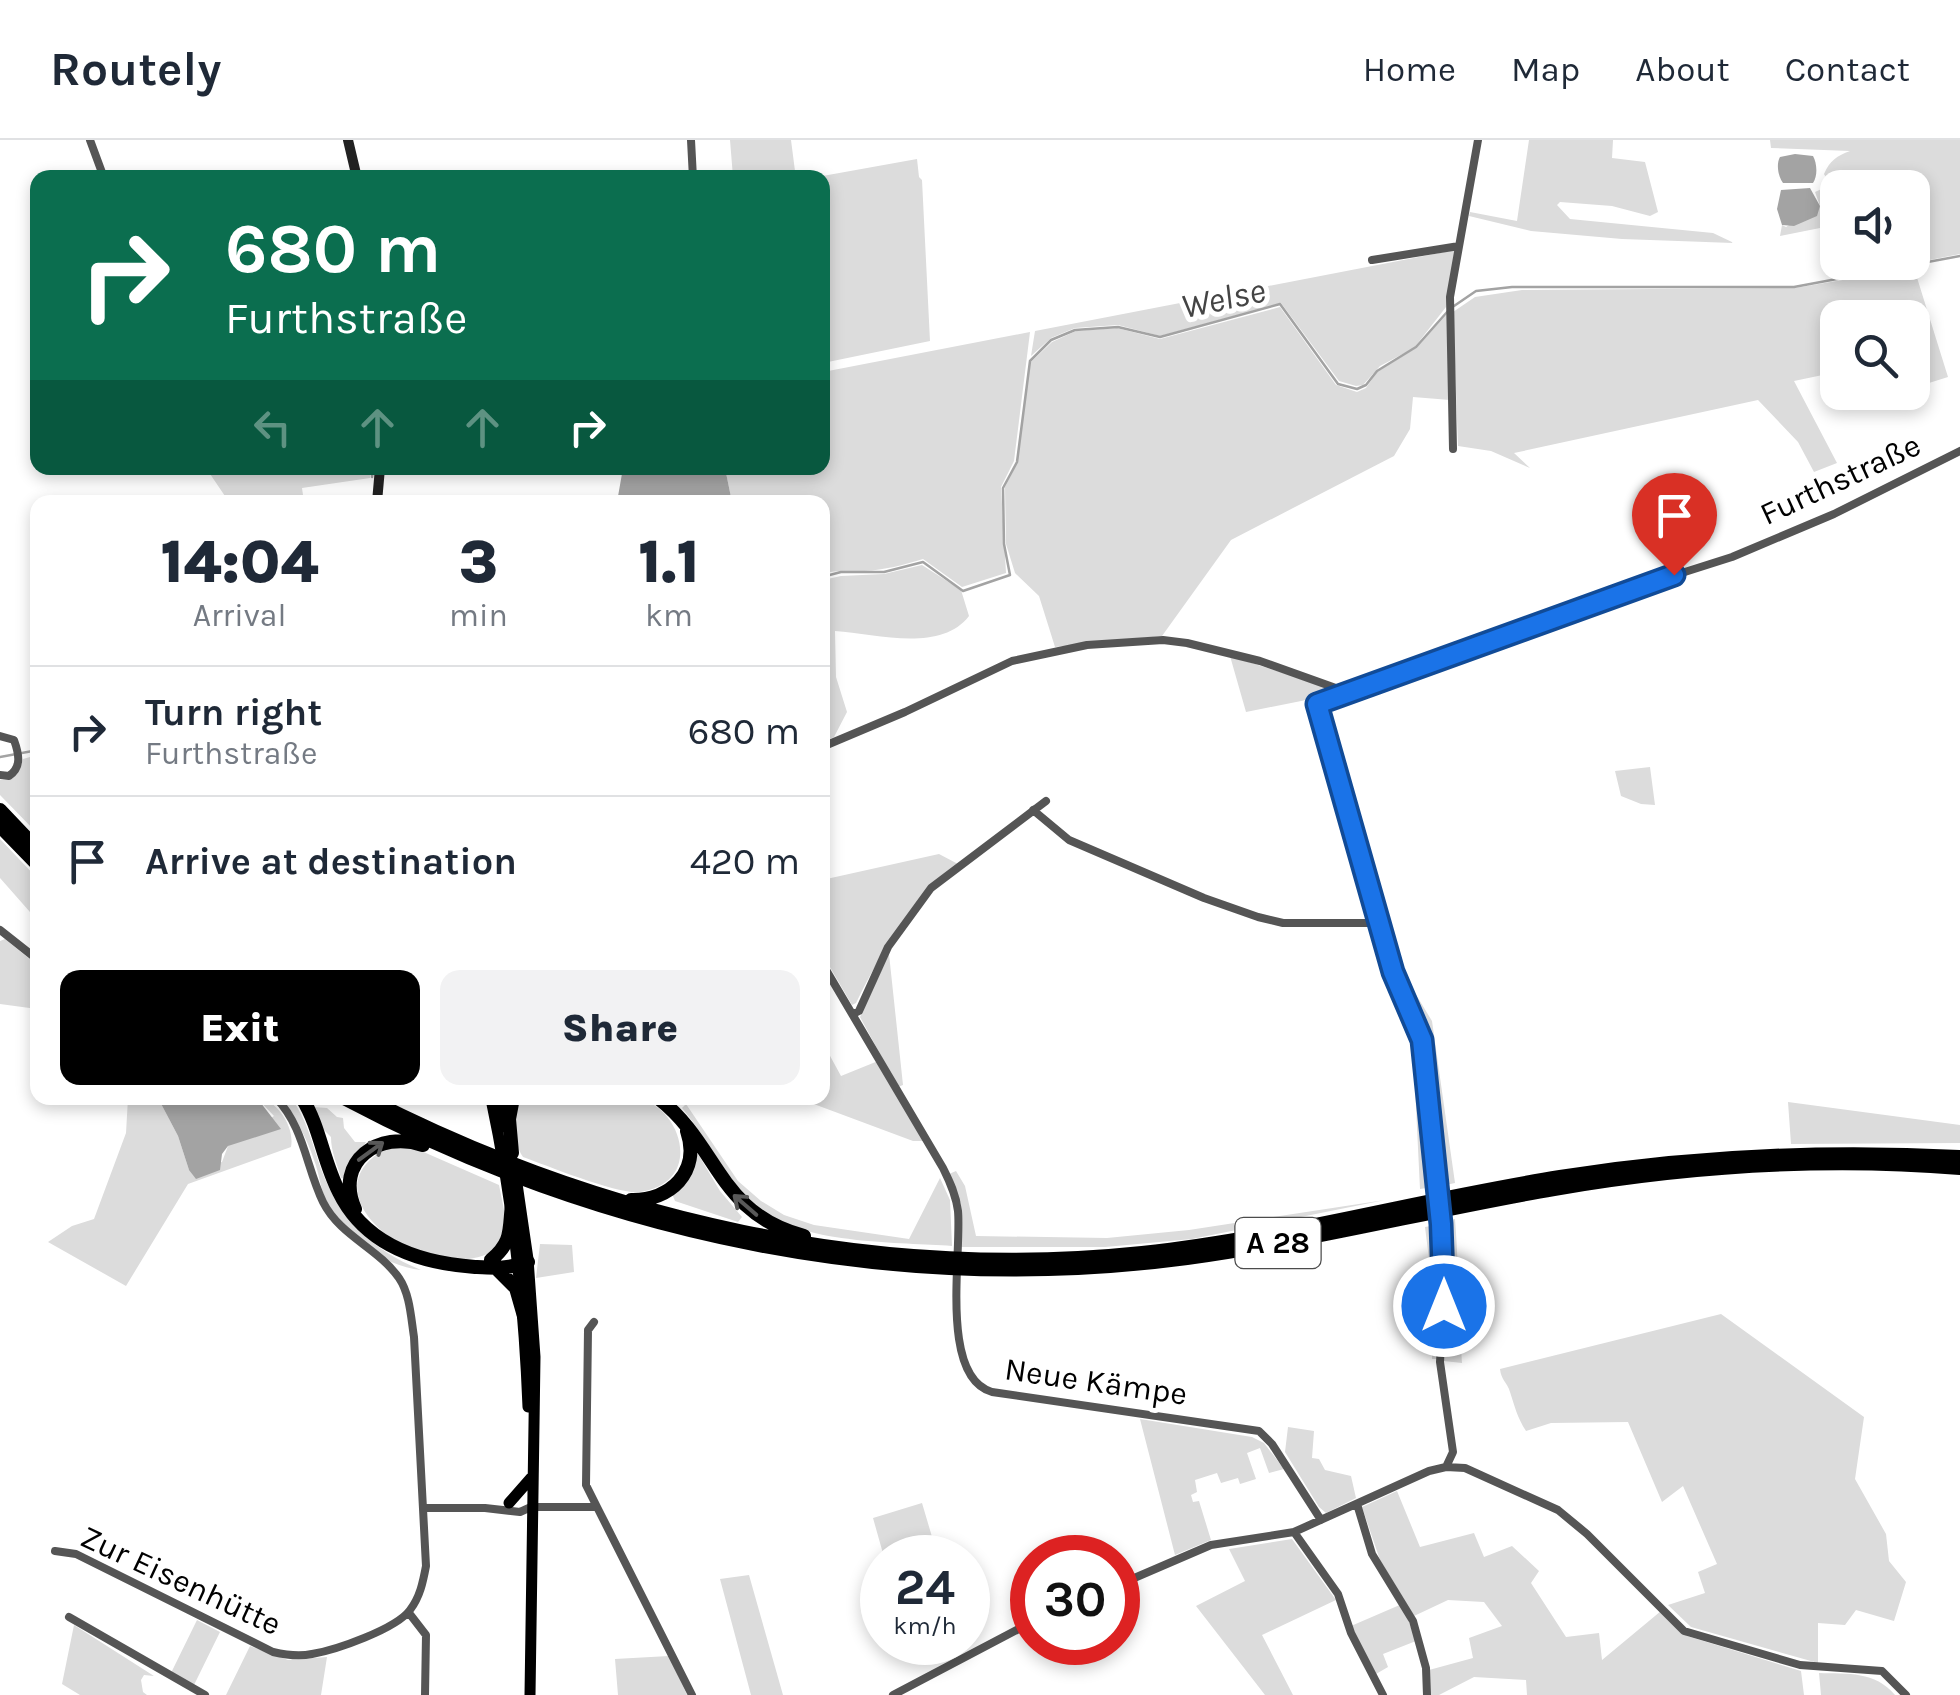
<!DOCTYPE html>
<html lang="en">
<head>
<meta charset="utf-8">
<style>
	:root { --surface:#fff; --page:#f2f2f3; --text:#1f2937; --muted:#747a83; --line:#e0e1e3; --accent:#000 }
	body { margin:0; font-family:Karla,sans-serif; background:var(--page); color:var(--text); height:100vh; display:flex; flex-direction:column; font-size:38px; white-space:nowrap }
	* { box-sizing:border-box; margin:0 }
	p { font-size:32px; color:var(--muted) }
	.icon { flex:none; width:55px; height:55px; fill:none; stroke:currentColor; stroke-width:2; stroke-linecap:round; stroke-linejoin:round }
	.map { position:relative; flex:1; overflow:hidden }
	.details { position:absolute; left:30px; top:355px; width:800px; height:610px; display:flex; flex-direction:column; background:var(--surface); border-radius:20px; box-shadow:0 5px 15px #0003 }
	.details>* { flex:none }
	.banner { position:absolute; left:30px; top:30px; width:800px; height:305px; border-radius:20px; box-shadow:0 5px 15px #0003; background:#0b6e4f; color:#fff; overflow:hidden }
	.tools { position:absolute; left:1820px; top:30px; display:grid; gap:20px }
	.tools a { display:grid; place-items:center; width:110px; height:110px; border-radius:20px; background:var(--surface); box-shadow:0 5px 15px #0003; font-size:50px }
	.speed { position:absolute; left:860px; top:1395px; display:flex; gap:20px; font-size:50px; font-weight:700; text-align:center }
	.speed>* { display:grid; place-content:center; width:130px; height:130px; border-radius:50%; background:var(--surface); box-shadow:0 5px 15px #0003; line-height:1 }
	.speed small { font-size:25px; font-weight:400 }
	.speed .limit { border:15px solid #d22; background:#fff; color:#111 }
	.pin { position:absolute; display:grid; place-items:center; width:85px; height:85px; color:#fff; margin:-102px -42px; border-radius:50% 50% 50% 0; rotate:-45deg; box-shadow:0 0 10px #0007 }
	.pin .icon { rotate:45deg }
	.me { position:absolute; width:110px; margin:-55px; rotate:0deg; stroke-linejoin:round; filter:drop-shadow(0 0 8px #0008) }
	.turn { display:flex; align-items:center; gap:35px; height:210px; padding:0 30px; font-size:45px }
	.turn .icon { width:130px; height:130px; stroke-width:2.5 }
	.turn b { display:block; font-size:70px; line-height:85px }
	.lanes { display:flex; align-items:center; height:95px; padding:0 30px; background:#0003; justify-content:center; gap:50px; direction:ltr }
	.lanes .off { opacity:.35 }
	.eta { display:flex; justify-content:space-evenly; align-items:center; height:170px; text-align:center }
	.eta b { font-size:60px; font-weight:800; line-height:70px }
	.cta { display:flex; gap:20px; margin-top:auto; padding:20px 30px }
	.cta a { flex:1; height:115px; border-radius:20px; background:var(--accent); color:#fff; font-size:40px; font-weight:800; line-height:115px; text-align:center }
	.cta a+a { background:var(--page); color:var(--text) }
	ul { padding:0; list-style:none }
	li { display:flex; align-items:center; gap:30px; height:130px; padding:0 30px; border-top:2px solid var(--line) }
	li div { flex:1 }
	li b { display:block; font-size:38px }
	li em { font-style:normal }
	header { display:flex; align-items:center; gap:60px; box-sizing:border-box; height:140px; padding:0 50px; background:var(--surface); border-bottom:2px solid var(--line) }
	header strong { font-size:48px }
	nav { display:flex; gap:55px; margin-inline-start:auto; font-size:35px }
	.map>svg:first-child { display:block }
</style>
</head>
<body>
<header>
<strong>Routely</strong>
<nav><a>Home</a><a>Map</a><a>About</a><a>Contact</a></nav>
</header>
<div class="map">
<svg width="1960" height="1555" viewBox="0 0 1960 1555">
	<rect width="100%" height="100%" fill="#fff"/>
	<path fill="#dcdcdc" d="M730,0h61l4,31 -62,6z
		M1529,0h84l-1,18 33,4 13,50 -8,4 -38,-10 -52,-4 -3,3 13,14 143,14 21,10 -112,-4 -91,-8 -62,-15 1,-4 47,9z
		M1770,0h190v114l-116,23 -4,-14 72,-1v-74h-74l-1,64 -7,-26 -50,10 2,-11 4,2 34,-21 -5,-14 15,-7 -6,-11c6,-14 13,-18 26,-23l-79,-3z
		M917,19l2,18 3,3 8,161 -107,22 -1,-185 -5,-1z
		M1455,110l-9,57 -32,41 -34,18 -17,19 -7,1 -17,-5 -58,-78 -121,33 -42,-11 -43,3 -24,10 -20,18 4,-25z
		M1914,128l34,109 -35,11 -1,-70h-74l-1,54 -43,9 43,82 -23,9 -16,-30 -40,-42 -244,53 16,15 -39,-17 -33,-5 -5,-134 22,-15 47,-7 273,-2z
		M1280,167l56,78 21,7 9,-4 11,-16 39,-24 33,-36 1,88 -37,-3 -3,32 -16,27 -163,84 -69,96 -107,11 -16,-51 -24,-23 -9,-29 -1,-57 12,-24 13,-100 22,-21 24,-11 41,-3 43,11z
		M1030,192l-16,129 -13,26 5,86 -44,14 -39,-28c-20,6 -38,11 -59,12 -15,2 -26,-2 -41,3l-1,-72h-90l-7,-34h97l1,-96z
		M206,328h165l-1,10 -68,10 2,14h-75z
		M922,425l39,25 8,26c-28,37 -93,18 -134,15l1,46 11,35 -13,25 -11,5v-162l18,-4 43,-2z
		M1230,516l103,33 3,5 -90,18z
		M37,615v78l-37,-38v-15c15,1 19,-8 23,-21z
		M1650,627l5,38 -14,-1 -20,-8 -6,-25z
		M0,699l37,39v42l-37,-42z
		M939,714l19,10c-49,38 -75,85 -102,139l-4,2 -29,-50 -1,-75z
		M5,799l32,26v44l-37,-5v-63z
		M889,814l14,131 -5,2 -38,-70z
		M1415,853l17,28 23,162 -14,3 -14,-147 -18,-43z
		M1408,877l5,3 9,38 11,129 -13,2 -7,-143 -8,-26z
		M823,903l18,33 37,-15 46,80h-11l-110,-41 -6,4 -20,-6h45z
		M128,958h30l20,38 11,34 33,-8 6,-16 46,-30 -17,-18c20,1 38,29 34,49l-103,37 -62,102 -78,-44 24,-16 22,-7 32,-86z
		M282,958h9c16,21 21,45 30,71 19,50 51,81 100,101 -38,-4 -81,-35 -96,-72 -5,-12 -6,-25 -11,-38 -7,-22 -19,-43 -32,-62z
		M521,958c32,0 85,-6 115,0 45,7 70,84 4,94 -21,3 -92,-26 -117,-35 -11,-16 -11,-42 -2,-59z
		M1788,962l172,23v18l-169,1z
		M686,964l52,77 23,20 23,14 30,10 95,14 31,-61 10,22 2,46c-56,-4 -161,-1 -201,-44 -27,-28 -44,-64 -69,-94z
		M313,967l14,1 10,9 6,1 1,10 11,14h11l-21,37 -4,-1c-4,-14 -10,-26 -10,-41l-10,-10z
		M390,1007l29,3 80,35 7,35 -9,29c-70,44 -201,-58 -107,-102z
		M698,1014l22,37 22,26 -4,5 -63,-21 -4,-10 23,-36z
		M956,1031l9,15 11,50 131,2 82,-8 196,-30 -193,39 -87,8h-144v-43l-12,-30z
		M1455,1079c4,48 3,96 7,144l-18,-2 6,-81 -4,-59z
		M1436,1085l5,56 -2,78h-7v-76l-7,-56z
		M540,1104l32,1 2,27 -38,6z
		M1721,1174l143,103 -9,62 31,55 3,27 17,21 -12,39 -38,-11 -11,15 -27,-2v40l-127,-36 -23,-22 37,-12 -7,-21 19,-8 -34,-78 -21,16 -34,-80 -77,1 -25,8c-9,-14 -11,-24 -16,-39 -3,-10 -9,-12 -10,-23z
		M1140,1279l112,18 12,6 20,26 -15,4 -9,-25 -13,5 9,26 -16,5 -2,-6 -17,5 -4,-10 -22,7 2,12 -6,3 2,7 6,-1 12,39 -36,15z
		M1288,1287l26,4 -2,27 7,1 6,11 26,6 5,22 -30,15 -7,-6 -34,-55z
		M1397,1351l23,56 54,-14 10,24 28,-11 27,25 -8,12 35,54 33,-4 3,27 59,-49 26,25 114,35 3,24h-277l-1,-15 -52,-3 -35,18h-9l-1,-25 44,-12 -4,-20 33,-12 -18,-24 -36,-2 -34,16 -34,-56 -18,-53z
		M922,1363l16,54h-54l-11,-39z
		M1292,1399l44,61 -74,35 31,60h-28l-69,-89 49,-25 -16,-32z
		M749,1435l34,120h-32l-31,-116z
		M1402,1464l14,37 -33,13 5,13 -12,7 -25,-48z
		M197,1480l23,12 -26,53 -23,-12z
		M74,1485l80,51 -10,-1 -3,5 2,12 4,3h-67l-18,-11z
		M250,1506l38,14 39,-3 -6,38h-95z
		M669,1516l18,39h-69l-3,-36z
		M1819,1533c29,1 56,-2 76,22h-74z"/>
	<path fill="#a3a3a3" d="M1795,14l18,2c4,7 5,20 0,27h-30c-5,-7 -7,-19 -3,-26z
		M1810,48l10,18 -3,10 -23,10 -12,-1 -5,-16 4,-19z
		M623,328h102l7,34h-115z
		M158,958h99l24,31 -53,17 -6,8 -2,16 -24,9 -7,-9 -11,-34z"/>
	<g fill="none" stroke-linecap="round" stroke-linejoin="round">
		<path stroke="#a3a3a3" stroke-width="2.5" d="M1454,166l22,-15 36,-4h282l166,-31
			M372,337l1,-9
			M822,437l19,-5h43l39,-10 40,29 47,-16 -6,-31 -1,-56 14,-26 13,-101 21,-21 24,-10 43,-3 42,10 120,-33 58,80 19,5 9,-4 11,-14 39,-24 32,-36
			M0,617l38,-7"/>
		<path stroke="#555" stroke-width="8" d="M90,0l14,38
			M691,0l2,38
			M1372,120l87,-14
			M1453,309l-3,-152 28,-157
			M0,596l14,4c5,14 8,27 -5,36l-9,-1
			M822,607l83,-35 107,-51 75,-16 76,-5 24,3 73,18 87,31
			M1033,670l36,30 135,58 54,19 25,6h96
			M0,790l38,30
			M822,823l121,205c7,14 13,27 15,43 4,42 -19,166 34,181l267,39 13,13 49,76
			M853,874l6,-3 29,-64 43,-59 115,-87
			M594,1182l-6,8 -2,155 11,22
			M1446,1327l7,-15 -13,-90 5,-84 -20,-225 -6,-24 -26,-57 -76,-268 226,-80 60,-26 129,-41 102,-43 126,-63
			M1357,1364l15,50 41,67 13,47 1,27
			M424,1368h61l35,4 11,-5h66l95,188
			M1294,1392l44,62 13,39 32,62
			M55,1411l21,3 197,98c13,3 25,5 39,2 24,-4 84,-25 98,-44 10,-13 13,-28 16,-44l-12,-229c-3,-19 -4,-43 -15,-59 -21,-30 -59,-42 -76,-76 -17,-35 -19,-75 -47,-104
			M1118,1445l93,-40 83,-13 135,-61 17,-4 19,1 93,42 29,24 97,97 116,34 82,6 24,24
			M409,1473l17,22 -1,60
			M69,1477l136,78
			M893,1555l139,-73"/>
		<path stroke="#222" stroke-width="10" d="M348,0l9,38
			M377,362l3,-34"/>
		<path stroke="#000" stroke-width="11" d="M499,958l7,29
			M491,959c22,103 33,204 37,308
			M515,1030l13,89 7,98 -5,338
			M509,1363l22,-25"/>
		<path stroke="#000" stroke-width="14" d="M0,670l38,40
			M0,686l38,39
			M302,958c18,29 21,63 37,94 26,53 80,71 136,75 20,1 34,2 53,-5
			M344,958c258,137 552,199 843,160 123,-17 245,-48 367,-69 133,-23 272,-32 406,-21
			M366,958c238,122 508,183 776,155 141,-15 278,-54 418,-76 132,-21 267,-27 400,-20
			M658,958c61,47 59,115 146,138
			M512,1013l-3,-34 4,-21
			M631,1060c39,1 70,-28 56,-69
			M355,1069c-21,-48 24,-79 68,-64
			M491,1120c22,-18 18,-31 21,-56
			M497,1129l19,19 8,28"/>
	</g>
	<defs><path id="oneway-shaft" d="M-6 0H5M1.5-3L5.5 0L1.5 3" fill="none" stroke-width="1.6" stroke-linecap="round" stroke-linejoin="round" transform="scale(2.5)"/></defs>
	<g stroke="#595959">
		<use href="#oneway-shaft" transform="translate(371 1011) rotate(-36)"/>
		<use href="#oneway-shaft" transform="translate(745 1065) rotate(-139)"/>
	</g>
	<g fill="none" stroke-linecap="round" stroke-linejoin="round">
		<defs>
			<path id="route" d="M1444,1166l-3,-82 -19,-184 -29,-68 -76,-268 357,-129"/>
		</defs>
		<use href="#route" stroke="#114b97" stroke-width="25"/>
		<use href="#route" stroke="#1a73e8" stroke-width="18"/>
	</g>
	<g text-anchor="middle" stroke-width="10" stroke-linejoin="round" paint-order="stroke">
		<rect fill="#fff" stroke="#4c4c4c" stroke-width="2.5" x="1235.5" y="1078" width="85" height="50" rx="8"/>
		<g font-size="30" font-weight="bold" fill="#000">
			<text x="1278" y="1113">A 28</text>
		</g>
		<g font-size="32" fill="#000" stroke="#fff">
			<text transform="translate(1840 339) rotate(-25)" y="11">Furthstraße</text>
			<text transform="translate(1096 1241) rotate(8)" y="11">Neue Kämpe</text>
			<text transform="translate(181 1440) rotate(25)" y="11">Zur Eisenhütte</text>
		</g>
		<g font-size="35" font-style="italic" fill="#444" stroke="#fff">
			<text transform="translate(1223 158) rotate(-12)" y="12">Welse</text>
		</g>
	</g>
</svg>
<div class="tools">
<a><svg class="icon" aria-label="sound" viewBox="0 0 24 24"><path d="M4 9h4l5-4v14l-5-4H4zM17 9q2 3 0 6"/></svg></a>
<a><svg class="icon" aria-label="search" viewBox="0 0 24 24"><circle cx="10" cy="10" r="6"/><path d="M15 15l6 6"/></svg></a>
</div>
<div class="speed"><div>24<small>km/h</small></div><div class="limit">30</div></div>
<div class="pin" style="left:1674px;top:435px;background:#d93025"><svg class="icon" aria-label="arrive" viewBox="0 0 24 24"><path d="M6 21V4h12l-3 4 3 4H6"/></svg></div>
<svg class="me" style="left:1444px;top:1166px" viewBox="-20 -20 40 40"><circle r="17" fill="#1a73e8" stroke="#fff" stroke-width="3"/><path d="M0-11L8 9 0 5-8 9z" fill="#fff"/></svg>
<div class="banner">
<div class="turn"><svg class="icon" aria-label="right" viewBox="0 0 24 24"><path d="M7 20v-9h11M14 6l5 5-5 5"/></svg><div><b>680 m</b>Furthstraße</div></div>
<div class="lanes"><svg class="icon off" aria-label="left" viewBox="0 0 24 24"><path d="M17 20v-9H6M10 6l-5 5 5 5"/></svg><svg class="icon off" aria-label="ahead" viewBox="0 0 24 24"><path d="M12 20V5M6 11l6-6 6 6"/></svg><svg class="icon off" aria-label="ahead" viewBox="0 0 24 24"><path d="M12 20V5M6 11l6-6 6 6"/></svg><svg class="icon" aria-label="right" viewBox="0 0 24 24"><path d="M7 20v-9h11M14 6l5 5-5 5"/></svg></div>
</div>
<section class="details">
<div class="eta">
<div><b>14:04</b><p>Arrival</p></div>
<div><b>3</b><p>min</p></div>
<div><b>1.1</b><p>km</p></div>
</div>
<ul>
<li><svg class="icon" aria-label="right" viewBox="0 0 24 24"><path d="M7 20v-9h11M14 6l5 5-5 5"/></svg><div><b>Turn right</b><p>Furthstraße</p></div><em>680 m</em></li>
<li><svg class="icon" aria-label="arrive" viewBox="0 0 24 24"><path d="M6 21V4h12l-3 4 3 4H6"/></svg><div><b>Arrive at destination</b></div><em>420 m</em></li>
</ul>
<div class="cta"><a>Exit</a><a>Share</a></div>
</section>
</div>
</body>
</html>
